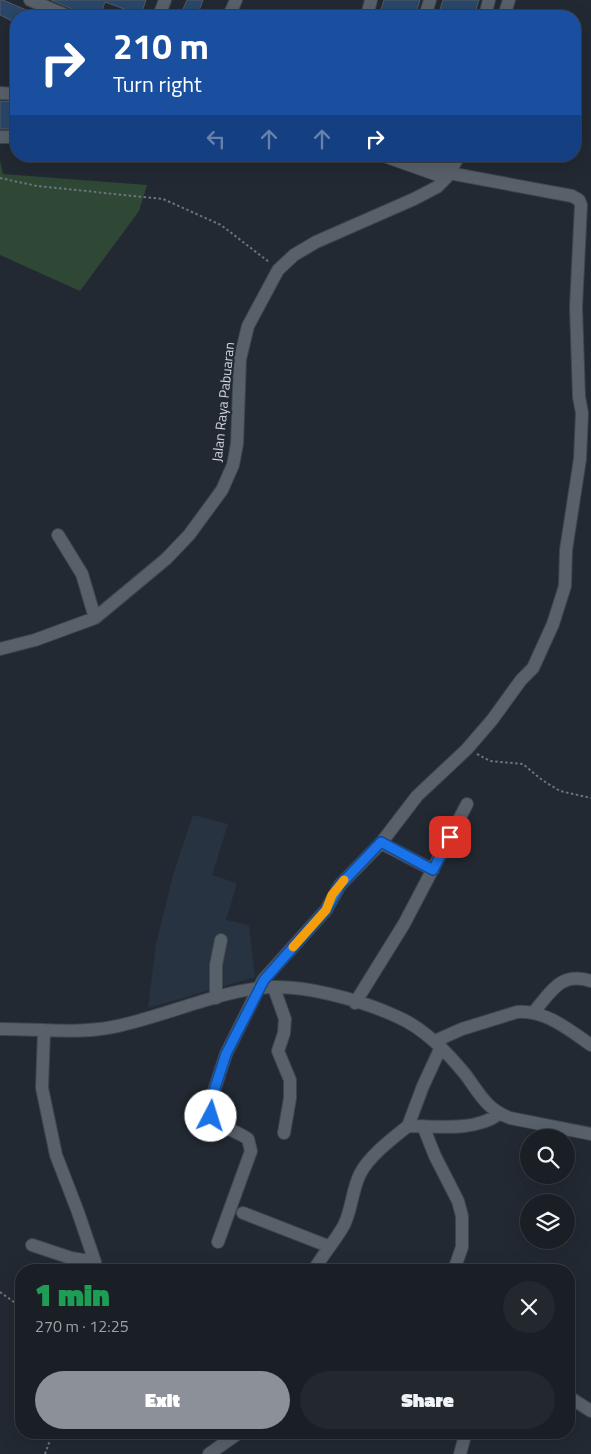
<!DOCTYPE html>
<html lang="en">
<head>
<meta charset="utf-8">
<style>
	:root { --surface:#1a1f26; --page:#23272e; --text:#f1f3f6; --muted:#9fa2a7; --line:#383d43; --accent:#8c9099 }
	body { margin:0; font-family:"Titillium Web",sans-serif; background:var(--page); color:var(--text); height:100vh; display:flex; flex-direction:column; font-size:19px; white-space:nowrap }
	* { box-sizing:border-box; margin:0 }
	p { font-size:16px; color:var(--muted) }
	.icon { flex:none; width:28px; height:28px; fill:none; stroke:currentColor; stroke-width:2; stroke-linecap:round; stroke-linejoin:round }
	.map { position:relative; flex:1; overflow:hidden }
	.drawer { position:absolute; left:15px; top:1264px; width:560px; height:175px; display:flex; flex-direction:column; background:var(--surface); border-radius:20px; box-shadow:0 5px 20px #0002,0 0 0 1px var(--line) }
	.drawer>* { flex:none }
	.top-card { position:absolute; left:10px; top:10px; width:571px; height:152px; border-radius:20px; box-shadow:0 5px 20px #0002,0 0 0 1px var(--line); background:#1a4fa0; color:#fff; overflow:hidden }
	.controls { position:absolute; left:520px; top:1129px; display:grid; gap:10px }
	.controls a { display:grid; place-items:center; width:55px; height:55px; border-radius:50%; background:var(--surface); box-shadow:0 5px 20px #0002,0 0 0 1px var(--line); font-size:25px }
	.pin { position:absolute; display:grid; place-items:center; width:42px; height:42px; color:#fff; margin:-21px; border-radius:10px; box-shadow:0 2px 8px #0006 }
	.me { position:absolute; width:55px; margin:-28px; rotate:5deg; stroke-linejoin:round; filter:drop-shadow(0 0 4px #0008) }
	.turn { display:flex; align-items:center; gap:18px; height:105px; padding:0 20px; font-size:22px }
	.turn .icon { width:65px; height:65px; stroke-width:2.5 }
	.turn b { display:block; font-size:35px; line-height:42px }
	.lanes { display:flex; align-items:center; height:48px; padding:0 20px; background:#0003; justify-content:center; gap:25px; direction:ltr }
	.lanes .off { opacity:.35 }
	.round { display:grid; place-items:center; flex:none; width:52px; height:52px; border-radius:26px; background:var(--page) }
	.summary { display:flex; align-items:center; justify-content:space-between; height:85px; padding:0 20px }
	h1 { font-size:30px; font-weight:800; line-height:38px; color:#1e9e55 }
	.primary-button { display:flex; gap:10px; margin-top:auto; padding:10px 20px }
	.primary-button a { flex:1; height:58px; border-radius:30px; background:var(--accent); color:#fff; font-size:20px; font-weight:800; line-height:58px; text-align:center }
	.primary-button a+a { background:var(--page); color:var(--text) }
	.map>svg:first-child { display:block }
</style>
</head>
<body>
<div class="map">
<svg width="591" height="1454" viewBox="0 0 591 1454">
	<rect width="100%" height="100%" fill="#222932"/>
	<path fill="#283341" d="M193,815l35,9 -16,51 25,8 -11,37 23,5 6,52 -107,31 8,-64 17,-69z"/>
	<path fill="#2f4836" d="M0,160l3,14 144,11 -8,26 -59,80 -80,-36z"/>
	<path fill="#2a4769" stroke="#525a64" d="M0,0h3l37,16h-24v7l-16,-8z
		M51,0h95l-5,15 -36,-13 -5,14h-11z
		M187,0h16l-6,16h-17z
		M384,0h36l-5,16h-36z
		M443,0h36l-5,16h-36z
		M0,101l16,1v27h-16z"/>
	<g fill="none" stroke-linecap="round" stroke-linejoin="round">
		<defs>
			<path id="minor" d="M30,0l38,16
				M159,16l6,-16
				M229,16l7,-16
				M367,16l4,-16
				M425,16l5,-16
				M485,16l4,-16
				M504,16l5,-16
				M0,93l16,1
				M0,137h16
				M384,156l62,22
				M415,156l37,13
				M58,535l24,39 13,44
				M0,649l35,-9 60,-22 71,-59 23,-24 33,-45 11,-25 4,-21 3,-85 8,-33 30,-56 16,-15 22,-13 98,-43 23,-12 9,-9 13,-22
				M381,843l52,27
				M274,988l11,31 -1,14 -6,18 12,29v18l-6,35
				M216,998v-33l5,-25
				M355,1003l49,-79 63,-120
				M533,1013c18,-21 27,-42 58,-32
				M0,1029c38,0 76,5 113,-2 50,-10 97,-33 147,-39 41,-5 102,12 140,30 26,12 47,34 65,56 15,20 21,35 45,44l81,16
				M44,1030l-2,58 14,67 22,57 17,50 -1,8
				M435,1041l27,-12 55,-17c29,-2 52,18 74,33
				M408,1126l15,-40 18,-39
				M423,1126l12,30 23,45 4,15v31l-8,23
				M243,1213l85,33
				M218,1242l33,-91 -3,-12c-15,-11 -40,-13 -38,-36l16,-49 37,-74 63,-70 14,-25 41,-42 36,-47 50,-47 25,-29 29,-40 12,-12 20,-44 12,-38 1,-36 14,-91 2,-46 -3,-16 -3,-90 5,-102 -2,-5 -7,-4 -123,-23
				M32,1245l39,13 24,4
				M314,1270c9,-16 22,-30 30,-45 8,-16 8,-35 16,-51 9,-18 33,-36 48,-48 29,0 66,6 91,-12
				M569,1397l22,14
				M209,1454l31,-22
				M460,1454l6,-22"/>
		</defs>
		<use href="#minor" stroke="#3f454c" stroke-width="14"/>
		<path stroke="#6d737a" stroke-width="2" stroke-dasharray="2.5 2.5" stroke-linecap="butt" d="M0,178l37,8 126,13 58,26 48,37
			M477,754l13,7 33,3 19,16 18,11 31,7
			M0,1292l21,15
			M45,1454l8,-22"/>
		<use href="#minor" stroke="#58606a" stroke-width="12"/>
	</g>
	<g fill="none" stroke-linecap="round" stroke-linejoin="round">
		<defs>
			<path id="route" d="M211,1116l-1,-13 16,-49 38,-74 62,-70 14,-25 41,-43 52,28 17,-33"/>
		</defs>
		<use href="#route" stroke="#114b97" stroke-width="12"/>
		<use href="#route" stroke="#1a73e8" stroke-width="9"/>
		<path stroke="#f59e0b" stroke-width="9" d="M293,947l33,-37 6,-15 12,-15"/>
	</g>
	<g text-anchor="middle" stroke-width="4.5" stroke-linejoin="round" paint-order="stroke">
		<g font-size="14" fill="#d2d6dc" stroke="#222932">
			<text transform="translate(223 402) rotate(-84)" y="5">Jalan Raya Pabuaran</text>
		</g>
	</g>
</svg>
<div class="controls">
<a><svg class="icon" aria-label="search" viewBox="0 0 24 24"><circle cx="10" cy="10" r="6"/><path d="M15 15l6 6"/></svg></a>
<a><svg class="icon" aria-label="layers" viewBox="0 0 24 24"><path d="M12 4l9 5-9 5-9-5zM3 14l9 5 9-5"/></svg></a>
</div>
<div class="pin" style="left:450px;top:837px;background:#d93025"><svg class="icon" aria-label="arrive" viewBox="0 0 24 24"><path d="M6 21V4h12l-3 4 3 4H6"/></svg></div>
<svg class="me" style="left:211px;top:1116px" viewBox="-20 -20 40 40"><circle r="19" fill="#fff"/><path d="M0-13L10 11 0 6-10 11z" fill="#1a73e8"/></svg>
<div class="top-card">
<div class="turn"><svg class="icon" aria-label="right" viewBox="0 0 24 24"><path d="M7 20v-9h11M14 6l5 5-5 5"/></svg><div><b>210 m</b>Turn right</div></div>
<div class="lanes"><svg class="icon off" aria-label="left" viewBox="0 0 24 24"><path d="M17 20v-9H6M10 6l-5 5 5 5"/></svg><svg class="icon off" aria-label="ahead" viewBox="0 0 24 24"><path d="M12 20V5M6 11l6-6 6 6"/></svg><svg class="icon off" aria-label="ahead" viewBox="0 0 24 24"><path d="M12 20V5M6 11l6-6 6 6"/></svg><svg class="icon" aria-label="right" viewBox="0 0 24 24"><path d="M7 20v-9h11M14 6l5 5-5 5"/></svg></div>
</div>
<section class="drawer">
<div class="summary"><div><h1>1 min</h1><p>270 m · 12:25</p></div><a class="round"><svg class="icon" aria-label="close" viewBox="0 0 24 24"><path d="M6 6l12 12M18 6L6 18"/></svg></a></div>
<div class="primary-button"><a>Exit</a><a>Share</a></div>
</section>
</div>
</body>
</html>
